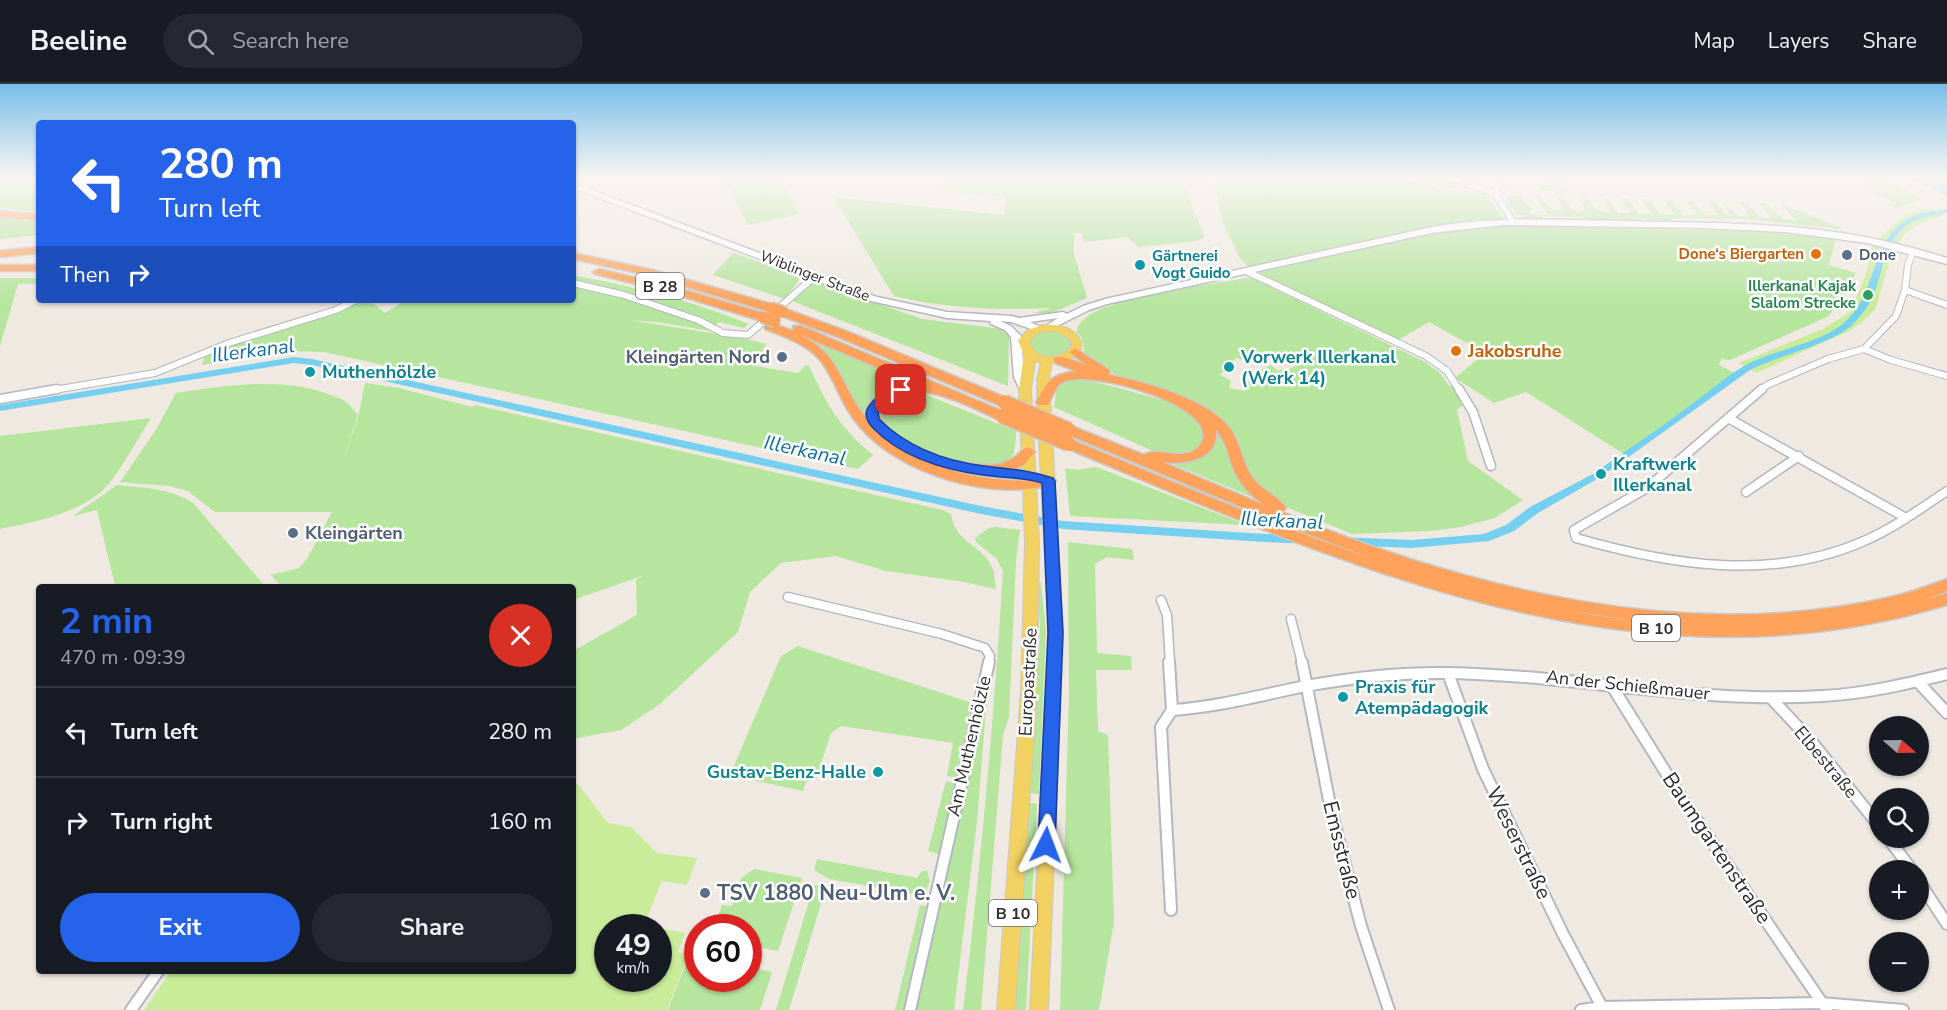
<!DOCTYPE html>
<html lang="en">
<head>
<meta charset="utf-8">
<style>
	:root { --surface:#171b24; --page:#242831; --text:#f1f3f6; --muted:#9ea1a6; --line:#363941; --accent:#2563eb }
	body { margin:0; font-family:"Nunito Sans",sans-serif; background:var(--page); color:var(--text); height:100vh; display:flex; flex-direction:column; font-size:22px; white-space:nowrap }
	* { box-sizing:border-box; margin:0 }
	p { font-size:20px; color:var(--muted) }
	.icon { flex:none; width:33px; height:33px; fill:none; stroke:currentColor; stroke-width:2; stroke-linecap:round; stroke-linejoin:round }
	.map { position:relative; flex:1; overflow:hidden }
	.sheet { position:absolute; left:36px; top:500px; width:540px; height:390px; display:flex; flex-direction:column; background:var(--surface); border-radius:6px; box-shadow:0 2px 4px #0004 }
	.sheet>* { flex:none }
	.hud { position:absolute; left:36px; top:36px; width:540px; height:183px; border-radius:6px; box-shadow:0 2px 4px #0004; background:#2563eb; color:#fff; overflow:hidden }
	.needle { width:39px; rotate:110deg }
	.buttons { position:absolute; left:1869px; top:632px; display:grid; gap:12px }
	.buttons a { display:grid; place-items:center; width:60px; height:60px; border-radius:50%; background:var(--surface); box-shadow:0 2px 4px #0004; font-size:30px }
	.speed { position:absolute; left:594px; top:830px; display:flex; gap:12px; font-size:30px; font-weight:700; text-align:center }
	.speed>* { display:grid; place-content:center; width:78px; height:78px; border-radius:50%; background:var(--surface); box-shadow:0 2px 4px #0004; line-height:1 }
	.speed small { font-size:15px; font-weight:400 }
	.speed .limit { border:9px solid #d22; background:#fff; color:#111 }
	.pin { position:absolute; display:grid; place-items:center; width:51px; height:51px; color:#fff; margin:-26px; border-radius:12px; box-shadow:0 3px 9px #0006 }
	.me { position:absolute; width:66px; margin:-33px; rotate:3deg; stroke-linejoin:round; filter:drop-shadow(0 0 4px #0008) }
	.turn { display:flex; align-items:center; gap:21px; height:126px; padding:0 24px; font-size:27px }
	.turn .icon { width:78px; height:78px; stroke-width:2.5 }
	.turn b { display:block; font-size:42px; line-height:51px }
	.then { display:flex; align-items:center; height:57px; padding:0 24px; background:#0003; gap:12px; font-size:22px }
	.round { display:grid; place-items:center; flex:none; width:63px; height:63px; border-radius:32px; background:var(--page) }
	.head { display:flex; align-items:center; justify-content:space-between; height:102px; padding:0 24px }
	h1 { font-size:36px; font-weight:700; line-height:45px; color:var(--accent) }
	.action { display:flex; gap:12px; margin-top:auto; padding:12px 24px }
	.action a { flex:1; height:69px; border-radius:36px; background:var(--accent); color:#fff; font-size:24px; font-weight:700; line-height:69px; text-align:center }
	.action a+a { background:var(--page); color:var(--text) }
	ul { padding:0; list-style:none }
	li { display:flex; align-items:center; gap:18px; height:90px; padding:0 24px; border-top:2px solid var(--line) }
	li div { flex:1 }
	li b { display:block; font-size:22px }
	li em { font-style:normal }
	header { display:flex; align-items:center; gap:36px; box-sizing:border-box; height:84px; padding:0 30px; background:var(--surface); border-bottom:2px solid var(--line) }
	header strong { font-size:28px }
	nav { display:flex; gap:33px; margin-inline-start:auto; font-size:21px }
	.search { width:420px; height:54px; background:var(--page); display:flex; align-items:center; gap:15px; box-sizing:border-box; padding:0 21px; border-radius:33px; color:var(--muted); font-size:22px }
	.map>svg:first-child { display:block }
</style>
</head>
<body>
<header>
<strong>Beeline</strong>
<div class="search"><svg class="icon" aria-label="search" viewBox="0 0 24 24"><circle cx="10" cy="10" r="6"/><path d="M15 15l6 6"/></svg>Search here</div>
<nav><a>Map</a><a>Layers</a><a>Share</a></nav>
</header>
<div class="map">
<svg width="1947" height="926" viewBox="0 0 1947 926">
	<rect width="100%" height="100%" fill="#efe9e1"/>
	<path fill="#b6e59e" fill-rule="evenodd" d="M0,93h39v35l-39,-4z
		M723,93h55l21,37 -51,11z
		M951,93h259l2,3 -29,4 22,54 -14,4 -53,5 -10,-10 -44,5 -2,-9h-8v21l13,44 -36,15h-38h19l21,-5c-54,2 -106,1 -159,-12l-61,-99 171,18 2,-18 -64,-6z
		M1213,93h184l52,14 35,1 25,34 291,6 36,6 -7,27 27,8 -27,43 -99,44 -9,-1 -2,6 16,8 -111,81 -98,-62 -32,11 -39,-25 30,-25 -56,-31 -31,18 -141,-66 -16,-14 -18,-37z
		M1416,93h28l31,11h-27l-33,-10z
		M1548,93h11l10,16 -30,-3z
		M1857,93h20l42,20 1,3 -23,8 -3,-1 2,-4 -14,-5 -11,-12z
		M1507,112h12l13,14 -4,3 8,2h12l-13,-18 1,-1 7,2c5,10 9,14 22,12l-9,-14 10,4 5,8 6,4 8,-3 -6,-12 8,1c7,9 11,17 24,14l-10,-14h6l11,15h13l-10,-14h7l10,14 14,1 -10,-15h7l11,15 15,1 -11,-15h7l12,15h15l-12,-14h7l12,14h14l-12,-15 7,1 13,15h3v-2l-9,-13 17,15 13,1 -12,-15h7l13,15 13,1 -13,-15h7l17,16 13,1 -15,-16 63,25 -100,-10 -72,-1 -2,5 -27,-4 -6,4 -45,-1 -10,-5 -40,-1 1,4 -17,-1 -3,-4 -8,-1 -9,-16z
		M0,134l39,4v13l-39,4z
		M733,169l69,23 -17,23 -72,-24z
		M573,191c60,12 119,25 175,49l-4,4 -25,-6 -9,9 -53,-9 -27,-2 112,18 24,6 -12,22 44,7 8,-8 3,1c18,39 30,61 64,89l-15,14 -534,-117 -39,-1 -83,14 2,-7 12,-8 131,-42 15,-7 12,3 11,9 21,-13h167z
		M1250,193l175,85 16,12 8,12h7l8,18 -7,6 11,51 55,39 -28,18 -34,9 -30,4 -79,3 -71,-29 -30,-26 -18,-42 -62,-44 -57,-19 -26,-16 -3,-4 -3,-16 -5,-6c0,-35 145,-48 173,-55zM1274,270l4,4 7,-3 13,10 -11,5 -3,-2 -6,3 -7,-6 -16,8 2,7 -8,1 -4,10 -16,-3 2,-7 -11,-6 16,-17 14,4 7,-4 3,2z
		M0,194h39v6h-21l-18,62z
		M814,197l108,38 79,10 8,7 -1,50 -216,-85z
		M1056,247l15,9 1,8c-14,9 -24,11 -39,3l-4,-10c6,-10 17,-11 27,-10z
		M816,259l99,41 1,2 -46,21 -3,12c-19,-25 -28,-54 -51,-76z
		M1078,294c18,4 105,25 116,36 5,5 8,14 11,20l-3,9 -9,7 -10,5h-21l-108,-48c4,-23 -1,-23 24,-29z
		M365,299l34,5 73,19 3,-2 468,105 8,4c4,30 34,31 42,56 2,5 2,13 3,19l-37,-8 -73,-10 -50,-15 -55,7 -31,29 -12,40 -78,72 -39,26 -48,9v-88l64,-36 -1,-35 6,-4 -69,24v-14h-292l-10,-11 28,-7 8,-9 25,-47h-117l-27,-21 -19,-5 -49,-4 37,-54 19,-35c54,-8 113,-18 165,6 6,2 11,10 17,15l-14,45 15,-45z
		M911,310l16,1 89,36c0,9 0,25 -8,30 -24,16 -75,-9 -98,-18 -8,-3 -19,-5 -25,-12 -4,-4 -6,-12 -8,-17 7,-16 19,-18 34,-20z
		M151,334c-13,20 -34,60 -50,74 -28,23 -67,30 -101,37v-93z
		M1215,347h2l17,38 23,30 -82,-34 -1,-3 15,-2z
		M1096,383l151,58 -177,-9 -5,-48 12,2z
		M117,401c26,3 54,3 76,18l72,83h-150l-18,-76 -24,6z
		M996,443l24,3 -4,30 -7,157 -6,18 -22,275h-18c18,-146 31,-292 40,-439l-6,-12 -21,-17 -1,-4 14,-10z
		M1068,458l64,7 2,11 -27,-3 -12,7 2,89 34,3 1,14h-36l2,61 10,4 6,187 -15,88h-39l9,-317z
		M1038,499h3l5,48 -7,163 -8,-1 9,-165z
		M798,562l174,57 -17,75 -8,-2 6,-33 -112,-17 -10,7 -15,46 -10,3 -3,9 -73,-16 51,-119z
		M989,587l-12,151 -23,188h-38z
		M946,697l8,2 -15,71 -11,-3z
		M1028,719l9,1 -11,206h-11z
		M817,775l100,19 5,-7h5l3,10 -6,15 -95,-17 -15,-9z
		M754,785l48,9 -24,73 -29,-6 -1,-18h-34l8,-22 10,1 9,-28z
		M814,801l12,2 -37,123h-13z
		M920,821l6,1 -23,104h-8z
		M689,871l8,2 1,21h50l1,-11 23,5 -12,38h-92z"/>
	<path fill="#c9ec9a" d="M1930,124l15,8c-48,11 -50,29 -63,71 -3,7 -4,17 -8,23 -6,8 -17,15 -25,21l-93,42 -17,-10 84,-34 27,-17 15,-35 7,-30 9,-11 27,-23z
		M573,699l5,1 30,39 23,4 26,26 40,5 -10,27 -25,-4 -18,44 9,2h-45v51h50l1,-50 26,5 -7,19 10,3 -21,55h-523l27,-39 402,-1z"/>
	<path fill="#75cff0" d="M1907,93h40v18z"/>
	<g fill="none" stroke-linecap="round" stroke-linejoin="round">
		<path fill="#75cff0" fill-rule="evenodd" d="M1947,125v4c-15,3 -31,5 -43,15 -19,15 -21,42 -29,63 -5,13 -13,24 -23,34 -22,20 -73,30 -102,45l-141,101h-6l-2,-2 2,-2c31,-22 63,-43 93,-66 16,-12 31,-25 48,-35 30,-17 76,-22 101,-44 35,-31 23,-87 71,-107 9,-4 21,-4 31,-6z
			M294,273l18,2 669,147 82,15 202,13 147,6 72,-6 22,-9 24,-18 61,-32 3,-1 5,3 -2,2 -59,34 -24,18 -25,10 -77,7 -147,-6 -202,-13 -82,-15 -669,-149 -18,-2 -294,48v-6z"/>
		<defs>
			<path id="street-far2" d="M1450,93l46,17 17,28
				M1496,110l1,-7 9,-10
				M1246,187l180,85 21,15 13,20
				M573,199l51,12 74,25 25,13 25,2 67,-59
				M1905,206l42,15
				M1864,265l27,11 56,16
				M48,307l107,-18 74,-30 107,-33 20,-10
				M1760,307l7,-6 61,-26 36,-10 32,-33 9,-26 3,-25 5,-14"/>
			<path id="street-far1" d="M1459,305l14,23 18,54
				M1762,305l-115,99 -73,42 2,8c94,27 196,44 288,3 30,-13 56,-32 83,-50
				M0,315l57,-10
				M1728,334l178,100
				M1746,408l53,-36
				M788,513l154,37 43,14 5,8 -2,7
				M1161,516l6,15 3,48
				M1291,535l11,44"/>
			<path id="street" d="M1169,578l3,48 -11,17 10,183
				M1302,578l29,148 30,116 28,84
				M1448,589l35,96 80,165 39,73
				M1610,599l73,117 144,210
				M1919,599l28,30
				M1771,614l41,44 68,85
				M1172,626c46,-3 89,-15 134,-24 44,-8 90,-13 135,-13 128,1 254,31 381,23 43,-2 84,-12 125,-22
				M1887,753l25,33
				M1918,796l29,44
				M131,926l28,-40
				M910,926l79,-348
				M1581,926l21,-3 219,-4 82,7"/>
			<path id="secondary" d="M573,99l304,114 70,15 65,4 7,2 44,-6 4,2 16,-8 22,-7 327,-72c64,-11 127,-7 191,-6 68,2 137,1 204,10 41,5 81,15 120,27v6l-80,-21 -81,-11 -81,-4 -202,-3 -71,8 -325,71 -18,6 -40,20 -5,-3 14,-9 -28,4 15,7 -5,3 -29,-10 -11,-1 11,5 10,10 3,41 6,13 -5,3 -4,-1 -7,-15 -3,-40 -6,-7 -14,-6 -1,-3 -43,-3 -76,-17 -298,-113z"/>
			<path id="primary" d="M1042,241c42,-4 58,34 10,38l-3,16 14,254 -15,377h-18l19,-377 -12,-231v-23l4,-16 -6,-2 -4,29 8,151 -2,152 -22,317h-18l24,-317 4,-152 -6,-151 5,-36 -6,-13 8,-10zM1056,247l15,9v7c-13,14 -36,14 -41,-6 6,-10 15,-10 26,-10z"/>
			<path id="highway" d="M0,127l39,3v6l-39,-3z
				M39,163v6l-39,4v-6z
				M573,169l80,17 122,35 2,3 -6,4 -124,-37 -74,-16z
				M0,181h39v6h-39z
				M599,185l76,18 91,27 2,3 -6,4 -94,-29 -73,-18 -2,-2z
				M783,224l63,23 163,68 2,3 -7,4 -5,-1 -161,-68 -59,-22v-6z
				M769,238l24,9v-5h8l206,87 2,3 -2,3h-10c-34,-15 -79,-43 -115,-15l-3,11 10,17 -4,4c40,32 93,45 144,45l1,-1 -72,-9 -7,-5 7,-5c19,3 36,8 54,-2 6,-3 9,-10 16,-12l7,5 -10,12 -9,5 38,9 2,3 -2,3c-60,18 -153,-9 -194,-57 -18,-20 -23,-43 -37,-63 -13,-19 -38,-27 -58,-35v-6zM798,250l121,51c-21,0 -40,4 -52,22v12c-28,-33 -25,-65 -69,-85z
				M1075,264l34,22 1,5c34,7 101,25 121,55 10,15 11,33 21,47 9,13 26,19 34,31l-4,4c190,78 408,133 613,84 18,-4 35,-11 52,-17v12l-20,8 20,-6v12c-311,94 -600,-39 -883,-158l-2,-3 2,-3h10c97,40 194,82 294,116l-81,-31 -223,-93 -2,-3 2,-3h10l70,28c12,-10 43,9 56,-10 27,-38 -113,-77 -137,-63 -8,4 -11,16 -15,23h-10l-2,-3c13,-22 14,-27 40,-31l-21,-8 -2,-3 2,-3h8l23,8 -17,-13zM1216,346c9,10 12,23 16,35 6,17 18,30 32,40l-102,-43c23,3 57,-2 54,-32zM1571,527l61,9c-20,-2 -41,-5 -61,-9z"/>
		</defs>
		<use href="#street-far2" stroke="#b4b7c1" stroke-width="8"/>
		<use href="#street-far1" stroke="#b4b7c1" stroke-width="11"/>
		<use href="#street" stroke="#b4b7c1" stroke-width="14"/>
		<use href="#secondary" stroke="#b4b7c1" stroke-width="3"/>
		<use href="#primary" stroke="#c9c9c9" stroke-width="2"/>
		<use href="#highway" stroke="#c9c9c9" stroke-width="3"/>
		<use href="#street-far2" stroke="#fff" stroke-width="6"/>
		<use href="#street-far1" stroke="#fff" stroke-width="8"/>
		<use href="#street" stroke="#fff" stroke-width="10"/>
		<use href="#secondary" fill="#fff" fill-rule="evenodd"/>
		<use href="#primary" fill="#f2d163" fill-rule="evenodd"/>
		<use href="#highway" fill="#ffa35c" fill-rule="evenodd"/>
		<defs>
			<path id="highway-bridge-far1" d="M771,224l12,4
				M762,233l13,4"/>
			<path id="highway-bridge" d="M1004,318l65,28
				M1002,332l67,28"/>
		</defs>
		<use href="#highway-bridge-far1" stroke="#c9c9c9" stroke-width="14" stroke-linecap="butt"/>
		<use href="#highway-bridge" stroke="#c9c9c9" stroke-width="17" stroke-linecap="butt"/>
		<use href="#highway-bridge-far1" stroke="#ffa35c" stroke-width="11"/>
		<use href="#highway-bridge" stroke="#ffa35c" stroke-width="14"/>
	</g>
	<linearGradient id="sky" x2="0" y2="1"><stop stop-color="#7abfeb"/><stop offset="0.42" stop-color="#f8f5f2"/><stop offset="1" stop-color="#f8f5f2" stop-opacity="0"/></linearGradient>
	<rect width="1947" height="222" fill="url(#sky)"/>
	<path fill="#2563eb" stroke="#184099" stroke-width="1.5" d="M901,303l6,3 -2,3 -21,9 -6,8 1,9c28,28 66,42 105,47 24,3 46,4 69,12l2,3 8,152 -8,212 -3,6 -6,2 -6,-2 -2,-6 10,-212 -6,-150c-19,-6 -39,-5 -59,-8 -38,-5 -81,-18 -109,-46 -7,-7 -11,-16 -4,-24 7,-10 19,-15 31,-18z"/>
	<g fill="#e8710a" stroke="#fff" stroke-width="2">
		<circle cx="1816" cy="170" r="6"/>
		<circle cx="1456" cy="267" r="6"/>
	</g>
	<g fill="#5c6f8a" stroke="#fff" stroke-width="2">
		<circle cx="1847" cy="171" r="6"/>
		<circle cx="782" cy="273" r="6"/>
		<circle cx="293" cy="449" r="6"/>
		<circle cx="705" cy="809" r="6"/>
	</g>
	<g fill="#0f9aa8" stroke="#fff" stroke-width="2">
		<circle cx="1140" cy="181" r="6"/>
		<circle cx="1229" cy="283" r="6"/>
		<circle cx="310" cy="288" r="6"/>
		<circle cx="1601" cy="390" r="6"/>
		<circle cx="1343" cy="613" r="6"/>
		<circle cx="878" cy="688" r="6"/>
	</g>
	<circle fill="#2e9e5b" stroke="#fff" stroke-width="2" cx="1868" cy="211" r="6"/>
	<g text-anchor="middle" stroke-width="5" stroke-linejoin="round" paint-order="stroke">
		<g font-size="15" font-weight="bold" fill="#c56008" stroke="#fff" text-anchor="end">
			<text x="1804" y="175">Done‘s Biergarten</text>
		</g>
		<g font-size="15" font-weight="bold" fill="#4e5e75" stroke="#fff" text-anchor="start">
			<text x="1859" y="176">Done</text>
		</g>
		<g font-size="15" font-weight="bold" fill="#0d838f" stroke="#fff" text-anchor="start">
			<text x="1152" y="177">Gärtnerei<tspan x="1152" dy="17">Vogt Guido</tspan></text>
		</g>
		<g font-size="15" fill="#2e2e2e" stroke="#fff">
			<text transform="translate(815 192) rotate(21)" y="5">Wiblinger Straße</text>
		</g>
		<g font-size="15" font-weight="bold" fill="#27864d" stroke="#fff" text-anchor="end">
			<text x="1856" y="207">Illerkanal Kajak<tspan x="1856" dy="17">Slalom Strecke</tspan></text>
		</g>
		<g fill="#fff" stroke="#6d6d6d" stroke-width="1.5">
			<rect x="636" y="189" width="48" height="26" rx="4.5"/>
			<rect x="1632" y="531" width="48" height="26" rx="4.5"/>
			<rect x="989" y="816" width="48" height="26" rx="4.5"/>
		</g>
		<g font-size="16" font-weight="bold" fill="#2e2e2e">
			<text x="660" y="208">B 28</text>
			<text x="1656" y="550">B 10</text>
			<text x="1013" y="835">B 10</text>
		</g>
		<g font-size="18" font-weight="bold" fill="#c56008" stroke="#fff" text-anchor="start">
			<text x="1468" y="273">Jakobsruhe</text>
		</g>
		<g font-size="18" font-weight="bold" fill="#4e5e75" stroke="#fff" text-anchor="end">
			<text x="770" y="279">Kleingärten Nord</text>
			<text x="305" y="455" text-anchor="start">Kleingärten</text>
		</g>
		<g font-size="18" font-weight="bold" fill="#0d838f" stroke="#fff" text-anchor="start">
			<text x="1241" y="279">Vorwerk Illerkanal<tspan x="1241" dy="21">(Werk 14)</tspan></text>
			<text x="322" y="294">Muthenhölzle</text>
			<text x="1613" y="386">Kraftwerk<tspan x="1613" dy="21">Illerkanal</tspan></text>
			<text x="1355" y="609">Praxis für<tspan x="1355" dy="21">Atempädagogik</tspan></text>
			<text x="866" y="694" text-anchor="end">Gustav-Benz-Halle</text>
		</g>
		<g font-size="18" fill="#2e2e2e" stroke="#fff">
			<text transform="translate(1028 598) rotate(-87)" y="6">Europastraße</text>
			<text transform="translate(1628 601) rotate(6)" y="6">An der Schießmauer</text>
			<text transform="translate(969 662) rotate(-77)" y="6">Am Muthenhölzle</text>
			<text transform="translate(1826 678) rotate(50)" y="6">Elbestraße</text>
		</g>
		<g font-size="20" font-style="italic" fill="#0d6fa3" stroke="#fff">
			<text transform="translate(253 266) rotate(-7)" y="7">Illerkanal</text>
			<text transform="translate(805 366) rotate(12)" y="7">Illerkanal</text>
			<text transform="translate(1282 436) rotate(3)" y="7">Illerkanal</text>
		</g>
		<g font-size="21" fill="#2e2e2e" stroke="#fff">
			<text transform="translate(1519 759) rotate(64)" y="7">Weserstraße</text>
			<text transform="translate(1717 764) rotate(56)" y="7">Baumgartenstraße</text>
			<text transform="translate(1342 766) rotate(76)" y="7">Emsstraße</text>
		</g>
		<g font-size="21" font-weight="bold" fill="#4e5e75" stroke="#fff" text-anchor="start">
			<text x="717" y="816">TSV 1880 Neu-Ulm e. V.</text>
		</g>
	</g>
</svg>
<div class="buttons">
<a><svg class="needle" viewBox="-14 -14 28 28"><path d="M0-13l5 13h-10z" fill="#e53935"/><path d="M0 13l5-13h-10z" fill="#9ea1a6"/></svg></a>
<a><svg class="icon" aria-label="search" viewBox="0 0 24 24"><circle cx="10" cy="10" r="6"/><path d="M15 15l6 6"/></svg></a>
<a>+</a>
<a>−</a>
</div>
<div class="speed"><div>49<small>km/h</small></div><div class="limit">60</div></div>
<div class="pin" style="left:901px;top:306px;background:#d93025"><svg class="icon" aria-label="arrive" viewBox="0 0 24 24"><path d="M6 21V4h12l-3 4 3 4H6"/></svg></div>
<svg class="me" style="left:1046px;top:761px" viewBox="-20 -20 40 40"><path d="M0-17L14 15 0 8-14 15z" fill="#2563eb" stroke="#fff" stroke-width="4"/></svg>
<div class="hud">
<div class="turn"><svg class="icon" aria-label="left" viewBox="0 0 24 24"><path d="M17 20v-9H6M10 6l-5 5 5 5"/></svg><div><b>280 m</b>Turn left</div></div>
<div class="then">Then<svg class="icon" aria-label="right" viewBox="0 0 24 24"><path d="M7 20v-9h11M14 6l5 5-5 5"/></svg></div>
</div>
<section class="sheet">
<div class="head"><div><h1>2 min</h1><p>470 m · 09:39</p></div><a class="round" style="background:#d93025;color:#fff"><svg class="icon" aria-label="close" viewBox="0 0 24 24"><path d="M6 6l12 12M18 6L6 18"/></svg></a></div>
<ul>
<li><svg class="icon" aria-label="left" viewBox="0 0 24 24"><path d="M17 20v-9H6M10 6l-5 5 5 5"/></svg><div><b>Turn left</b></div><em>280 m</em></li>
<li><svg class="icon" aria-label="right" viewBox="0 0 24 24"><path d="M7 20v-9h11M14 6l5 5-5 5"/></svg><div><b>Turn right</b></div><em>160 m</em></li>
</ul>
<div class="action"><a>Exit</a><a>Share</a></div>
</section>
</div>
</body>
</html>
